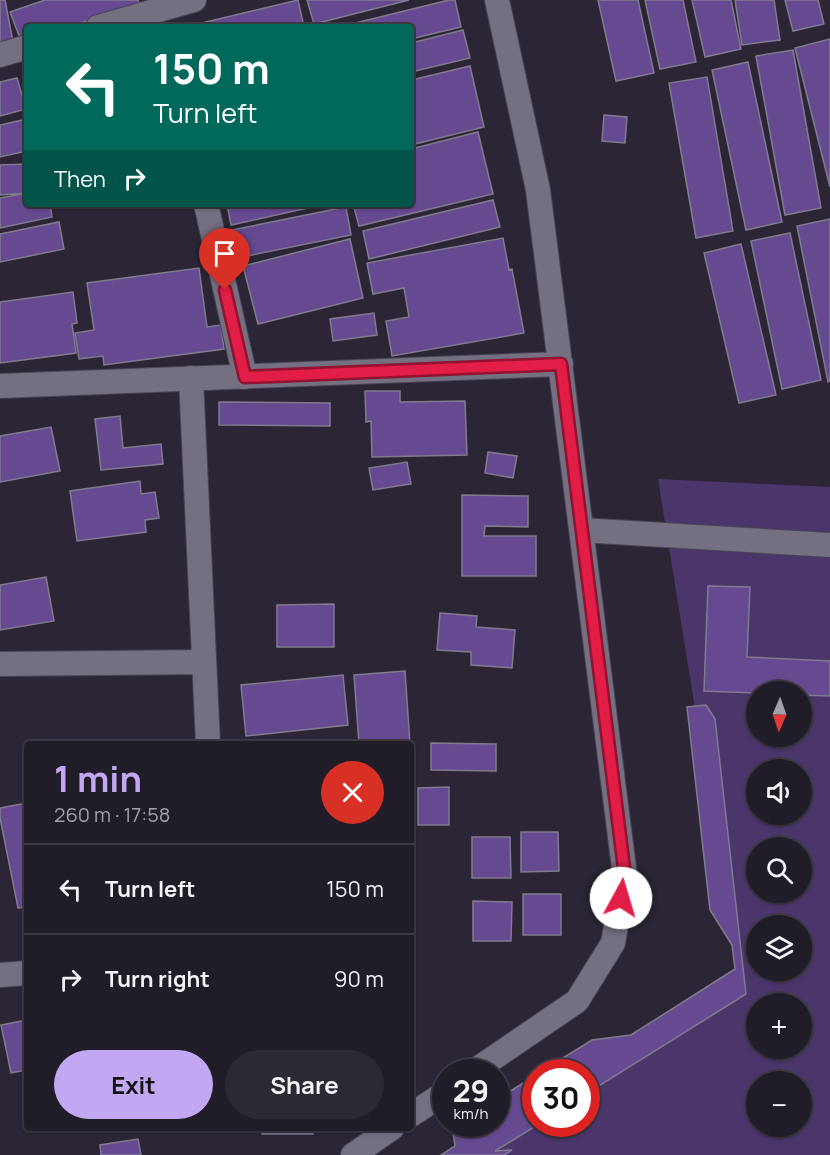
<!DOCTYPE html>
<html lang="en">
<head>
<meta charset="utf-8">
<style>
	:root { --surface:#201c28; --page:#2d2934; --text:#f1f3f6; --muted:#a2a1a8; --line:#3d3a45; --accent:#c2a8f2 }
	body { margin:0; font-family:Manrope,sans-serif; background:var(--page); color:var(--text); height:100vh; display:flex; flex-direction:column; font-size:22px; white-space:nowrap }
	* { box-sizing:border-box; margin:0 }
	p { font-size:20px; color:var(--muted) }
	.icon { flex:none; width:33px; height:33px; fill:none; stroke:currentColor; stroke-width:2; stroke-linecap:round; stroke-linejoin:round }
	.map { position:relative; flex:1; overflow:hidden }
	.side { position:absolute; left:24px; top:741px; width:390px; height:390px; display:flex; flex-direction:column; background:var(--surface); border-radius:6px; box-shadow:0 2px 4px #0004,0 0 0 2px var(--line) }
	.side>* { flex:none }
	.banner { position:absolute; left:24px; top:24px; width:390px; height:183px; border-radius:6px; box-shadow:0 2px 4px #0004,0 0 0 2px var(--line); background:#00695c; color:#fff; overflow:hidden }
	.needle { width:39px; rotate:182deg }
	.buttons { position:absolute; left:746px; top:681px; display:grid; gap:12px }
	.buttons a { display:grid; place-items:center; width:66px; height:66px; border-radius:50%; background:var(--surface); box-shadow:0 2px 4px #0004,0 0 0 2px var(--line); font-size:30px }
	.speed { position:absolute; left:432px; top:1059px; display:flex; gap:12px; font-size:30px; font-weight:700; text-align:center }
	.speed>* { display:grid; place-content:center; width:78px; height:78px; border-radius:50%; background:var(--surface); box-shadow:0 2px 4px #0004,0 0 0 2px var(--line); line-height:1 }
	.speed small { font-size:15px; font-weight:400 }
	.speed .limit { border:9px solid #d22; background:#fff; color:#111 }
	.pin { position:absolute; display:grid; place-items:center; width:51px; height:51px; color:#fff; margin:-62px -26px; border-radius:50% 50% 50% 0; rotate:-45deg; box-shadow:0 0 6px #0007 }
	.pin .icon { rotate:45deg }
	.me { position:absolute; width:66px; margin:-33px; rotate:6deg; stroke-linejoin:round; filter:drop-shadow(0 0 4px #0008) }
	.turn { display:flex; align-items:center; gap:21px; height:126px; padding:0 30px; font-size:27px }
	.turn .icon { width:78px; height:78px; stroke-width:2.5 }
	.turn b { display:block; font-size:42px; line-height:51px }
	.then { display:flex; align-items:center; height:57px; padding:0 30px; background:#0003; gap:12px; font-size:22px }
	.round { display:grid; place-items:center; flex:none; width:63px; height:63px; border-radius:32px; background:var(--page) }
	.head { display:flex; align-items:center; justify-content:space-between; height:102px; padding:0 30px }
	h1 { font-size:36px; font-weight:700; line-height:45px; color:var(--accent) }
	.button { display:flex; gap:12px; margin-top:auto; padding:12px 30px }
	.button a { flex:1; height:69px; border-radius:36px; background:var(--accent); color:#111; font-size:24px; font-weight:700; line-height:69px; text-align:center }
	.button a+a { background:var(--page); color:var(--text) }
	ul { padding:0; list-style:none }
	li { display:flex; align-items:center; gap:18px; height:90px; padding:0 30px; border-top:2px solid var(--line) }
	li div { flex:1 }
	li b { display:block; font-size:22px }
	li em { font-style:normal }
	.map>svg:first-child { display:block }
</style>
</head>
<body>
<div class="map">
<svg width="830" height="1155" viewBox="0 0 830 1155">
	<rect width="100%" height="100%" fill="#2b2535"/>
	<path fill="#4b366b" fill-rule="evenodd" d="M658,479l172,8v668h-378l84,-31h50v-52h-8l159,-103zM756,692h45v44h-45zM756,770h45v44h-45zM756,848h45v44h-45zM756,926h45v44h-45zM756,1004h45v44h-45zM756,1082h45v44h-45z"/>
	<path fill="#664a91" stroke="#817b8e" stroke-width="1.5" d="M0,0h5l9,47 -14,3z
		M45,0h93l1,3 -70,24h-42v11l-6,3 -11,-29z
		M298,0l6,27h-119z
		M307,0h102l-95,24z
		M449,0h6l6,27 -50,12v-12h-72z
		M598,0h40l16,73 -38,8z
		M645,0h38l13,62 -36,7z
		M692,0h39l10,49 -36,8z
		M735,0h39l6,40 -38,5z
		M785,0h33l6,24 -31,7z
		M463,30l7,28 -59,14v-29z
		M830,39v148l-35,-139z
		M793,50l28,158 -36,7 -29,-159z
		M748,62l34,160 -36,8 -34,-160z
		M470,66l14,61 -73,18v-65z
		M707,77l26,154 -37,7 -27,-155z
		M17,78l9,31 -26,7v-34z
		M604,115l23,2 -2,26 -23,-2z
		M27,119v32l-27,6v-32z
		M478,132l15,62 -134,32 -6,-22h58v-55z
		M27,164v29l-27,2v-30z
		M27,193v11h23l2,13 -52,11v-30z
		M493,200l7,27 -131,32 -6,-28z
		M227,204h99l-95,21z
		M346,207l5,28 -119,24 -5,-28z
		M830,219v162l-2,1 -31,-156z
		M59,222l5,27 -64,13v-28z
		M790,233l31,147 -39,9 -31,-148z
		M503,238l6,32 3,-1 12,64 -132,23 -6,-35 23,-4 -5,-29 -31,6 -6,-31z
		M350,239l13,59 -105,26 -15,-58z
		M741,244l35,151 -37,8 -35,-150z
		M199,268l8,59 14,-2 3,24 -120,16 -1,-9 -24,3 -4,-26 19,-3 -7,-47z
		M73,292l4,31 -5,1 4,29 -76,10v-61z
		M374,313l3,22 -44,6 -3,-22z
		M365,391h35v11l65,-1 2,54 -95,2 -1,-36 -5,1z
		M219,402l111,1v23l-111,-1z
		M120,416l3,32 38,-4 2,20 -62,6 -6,-51z
		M51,427l9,44 -60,11v-46z
		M488,452l29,4 -4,22 -28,-5z
		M407,462l4,22 -38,6 -4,-22z
		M140,481l1,13 14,-2 4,26 -14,2 1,12 -69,9 -7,-50z
		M462,495l66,1v31l-43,-1 -1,10h52v40h-74z
		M46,577l8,44 -54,9v-45z
		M708,586l42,1 -3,70 83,4v35l-29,-1v-3l-45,1 -52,-2z
		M334,604v43h-57v-42z
		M440,613l37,3 -1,11 39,3 -3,38 -41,-3v-13l-34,-2z
		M405,671l5,73h-51l-5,-69z
		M343,675l5,50 -102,11 -5,-51z
		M706,705l9,14 31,275 -160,100v-22h-46l52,-32 39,-5 104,-66 -3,-24 -22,-35 -23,-203z
		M431,743l65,1v27l-65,-1z
		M449,787v38h-31v-37z
		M27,803v104l-9,1 -18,-90v-10z
		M521,832h37l1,39 -38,1z
		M472,837h38l1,41h-39z
		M523,894h38v41h-38z
		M473,901l39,1 -1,39h-38z
		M27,1020v50l-16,3 -10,-48z
		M536,1075v49h3l-44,27 17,-1 -8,5h-63l14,-9 -2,-13 14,-2 -1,-7h30v-24z
		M262,1128h51v6h-51z
		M138,1139l3,16h-40l-1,-10z"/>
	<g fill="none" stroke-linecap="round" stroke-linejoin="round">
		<defs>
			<path id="street" d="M98,27l96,-27
				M0,55l27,-8
				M206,204l39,173
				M191,378l17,366
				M0,386l561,-22
				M581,530l249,15
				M0,664l204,-2
				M0,975l27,-2
				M473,1072l104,-71 36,-58 12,-67 -87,-686 -41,-190
				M411,1115l35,-23
				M353,1155l39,-27"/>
		</defs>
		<use href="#street" stroke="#494452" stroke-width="26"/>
		<use href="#street" stroke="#756f82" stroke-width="24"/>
	</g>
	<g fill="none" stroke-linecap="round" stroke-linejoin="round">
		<defs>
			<path id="route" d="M225,290l20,87 316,-13 64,512 -4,22"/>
		</defs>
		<use href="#route" stroke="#92132f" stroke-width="15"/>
		<use href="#route" stroke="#e11d48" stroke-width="10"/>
	</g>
</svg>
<div class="buttons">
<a><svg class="needle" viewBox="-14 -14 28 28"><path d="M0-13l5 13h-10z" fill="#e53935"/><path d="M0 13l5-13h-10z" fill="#a2a1a8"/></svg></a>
<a><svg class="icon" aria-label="sound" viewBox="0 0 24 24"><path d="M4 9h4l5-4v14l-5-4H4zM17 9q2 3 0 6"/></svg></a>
<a><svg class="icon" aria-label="search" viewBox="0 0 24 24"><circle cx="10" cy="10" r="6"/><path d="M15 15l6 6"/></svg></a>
<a><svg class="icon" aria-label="layers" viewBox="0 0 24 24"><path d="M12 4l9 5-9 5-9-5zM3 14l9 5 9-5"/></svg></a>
<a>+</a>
<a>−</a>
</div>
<div class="speed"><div>29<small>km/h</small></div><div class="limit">30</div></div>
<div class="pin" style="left:225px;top:290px;background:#d93025"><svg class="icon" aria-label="arrive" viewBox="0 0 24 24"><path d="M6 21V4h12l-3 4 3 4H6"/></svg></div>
<svg class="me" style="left:621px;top:898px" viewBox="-20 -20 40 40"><circle r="19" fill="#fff"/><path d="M0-13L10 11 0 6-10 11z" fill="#e11d48"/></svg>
<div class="banner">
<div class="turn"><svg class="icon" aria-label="left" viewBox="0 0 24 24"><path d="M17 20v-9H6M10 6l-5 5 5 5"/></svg><div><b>150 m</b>Turn left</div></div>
<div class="then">Then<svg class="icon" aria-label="right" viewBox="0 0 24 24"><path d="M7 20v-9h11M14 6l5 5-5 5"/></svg></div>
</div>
<section class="side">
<div class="head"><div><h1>1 min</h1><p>260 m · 17:58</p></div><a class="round" style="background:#d93025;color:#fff"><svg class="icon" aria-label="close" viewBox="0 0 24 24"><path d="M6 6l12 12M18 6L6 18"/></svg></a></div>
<ul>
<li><svg class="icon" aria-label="left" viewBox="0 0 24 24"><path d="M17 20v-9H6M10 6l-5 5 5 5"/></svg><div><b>Turn left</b></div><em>150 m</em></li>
<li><svg class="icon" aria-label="right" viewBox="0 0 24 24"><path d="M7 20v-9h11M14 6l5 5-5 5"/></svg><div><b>Turn right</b></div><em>90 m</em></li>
</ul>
<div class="button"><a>Exit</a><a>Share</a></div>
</section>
</div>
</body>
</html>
